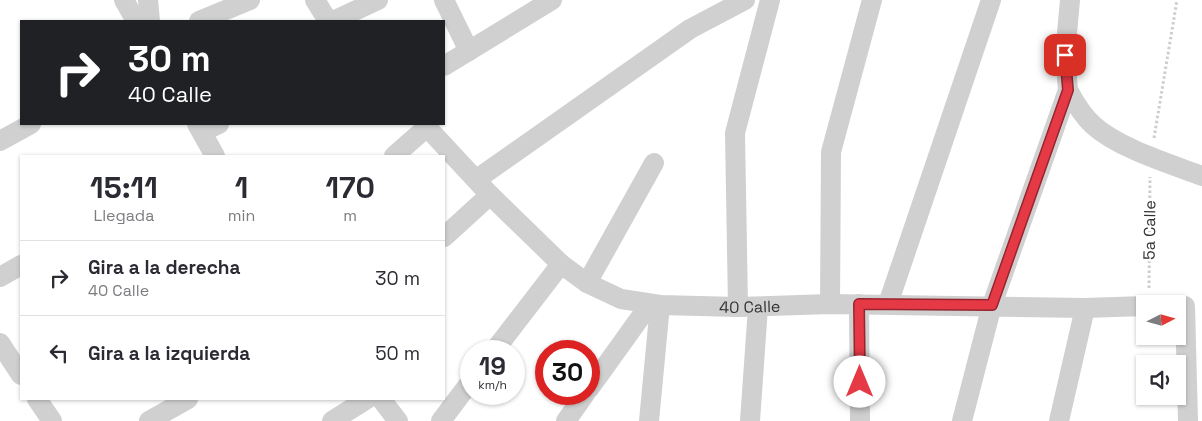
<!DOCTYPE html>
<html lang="es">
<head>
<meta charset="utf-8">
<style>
	:root { --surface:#fff; --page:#f2f2f3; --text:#2b2b33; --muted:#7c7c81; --line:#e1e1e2 }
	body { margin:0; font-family:"Space Grotesk",sans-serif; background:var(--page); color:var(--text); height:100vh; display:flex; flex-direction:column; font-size:19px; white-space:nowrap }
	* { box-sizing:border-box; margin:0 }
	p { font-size:16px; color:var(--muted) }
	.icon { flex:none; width:28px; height:28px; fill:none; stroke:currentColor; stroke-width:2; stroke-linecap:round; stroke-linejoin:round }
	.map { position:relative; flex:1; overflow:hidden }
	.side { position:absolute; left:20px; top:155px; width:425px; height:245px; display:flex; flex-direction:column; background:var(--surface); border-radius:0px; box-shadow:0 1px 4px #0004 }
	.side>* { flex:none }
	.banner { position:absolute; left:20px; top:20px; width:425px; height:105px; border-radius:0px; box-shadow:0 1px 4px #0004; background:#202124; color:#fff; overflow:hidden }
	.needle { width:32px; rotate:84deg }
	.controls { position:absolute; left:1136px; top:295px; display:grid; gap:10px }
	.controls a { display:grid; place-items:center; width:50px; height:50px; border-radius:0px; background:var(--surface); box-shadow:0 1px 4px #0004; font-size:25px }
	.speed { position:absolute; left:460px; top:340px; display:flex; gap:10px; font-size:25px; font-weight:700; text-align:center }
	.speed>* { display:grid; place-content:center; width:65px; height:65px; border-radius:50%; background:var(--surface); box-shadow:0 1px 4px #0004; line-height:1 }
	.speed small { font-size:12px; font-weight:400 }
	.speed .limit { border:8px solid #d22; background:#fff; color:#111 }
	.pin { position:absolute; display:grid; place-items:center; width:42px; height:42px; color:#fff; margin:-21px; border-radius:10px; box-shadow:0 2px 8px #0006 }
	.me { position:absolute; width:55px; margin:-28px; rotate:0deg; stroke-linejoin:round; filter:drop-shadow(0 0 4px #0008) }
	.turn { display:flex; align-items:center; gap:18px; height:105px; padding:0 25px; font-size:22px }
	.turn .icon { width:65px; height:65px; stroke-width:2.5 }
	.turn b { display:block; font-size:35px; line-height:42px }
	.eta { display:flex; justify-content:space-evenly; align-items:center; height:85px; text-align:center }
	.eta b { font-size:30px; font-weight:600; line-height:35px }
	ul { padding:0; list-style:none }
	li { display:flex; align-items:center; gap:15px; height:75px; padding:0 25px; border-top:1px solid var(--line) }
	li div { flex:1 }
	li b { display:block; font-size:19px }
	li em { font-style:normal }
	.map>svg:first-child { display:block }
</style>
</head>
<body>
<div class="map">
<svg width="1202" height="421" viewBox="0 0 1202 421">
	<rect width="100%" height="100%" fill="#fff"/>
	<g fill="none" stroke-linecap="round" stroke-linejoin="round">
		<path stroke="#cdcdcd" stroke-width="3" stroke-dasharray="2.5 2.5" stroke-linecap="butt" d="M1154,138l23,-138
			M1149,288l1,-111"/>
		<g stroke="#d0d0d0" stroke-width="20">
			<path d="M124,0l12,21"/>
			<path d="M148,0l2,21"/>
			<path d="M315,0l13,21"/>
			<path d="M444,0l25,51"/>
			<path d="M199,21l51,-21"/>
			<path d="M333,21l45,-21"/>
			<path d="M444,66l108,-66"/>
			<path d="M1068,90c7,13 14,25 25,35 25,23 77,39 109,51"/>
			<path d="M197,124l18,32"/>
			<path id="s1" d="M424,124l66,71 71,69 26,19 34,16 39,6 78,2 92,-3 255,4 60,-2"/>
			<path d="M202,132l17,-8"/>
			<path d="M0,141l31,-17"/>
			<path d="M394,156l33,-29"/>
			<path d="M477,179l213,-150 55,-29"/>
			<path d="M444,237l46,-42"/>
			<path d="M0,277l21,-12"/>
			<path d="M587,283l67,-120"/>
			<path d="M830,304l1,-152 41,-152"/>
			<path d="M859,304l1,117"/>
			<path d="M888,304l103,-304"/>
			<path d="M1185,306l3,115"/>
			<path d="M738,307l-3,-174 35,-133"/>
			<path d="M0,343l21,32"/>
			<path d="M494,351l67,-87"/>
			<path d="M589,389l61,-85"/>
			<path d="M37,399l15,22"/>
			<path d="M381,399l17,22"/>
			<path d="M149,421l39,-22"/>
			<path d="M332,421l35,-22"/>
			<path d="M441,421l30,-40"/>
			<path d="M566,421l19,-27"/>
			<path d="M649,421l11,-116"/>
			<path d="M750,421l8,-114"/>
			<path d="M962,421l30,-116 76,-215 -3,-35 5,-55"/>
			<path d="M1059,421l26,-113"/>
		</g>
	</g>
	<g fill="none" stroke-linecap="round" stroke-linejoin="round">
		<defs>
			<path id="route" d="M860,382l-1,-78 133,1 76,-215 -3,-35"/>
		</defs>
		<use href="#route" stroke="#96252e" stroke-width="12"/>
		<use href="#route" stroke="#e63946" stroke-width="9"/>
	</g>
	<g text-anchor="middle" stroke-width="5" stroke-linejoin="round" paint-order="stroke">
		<g font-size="16" fill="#333" stroke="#fff">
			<text transform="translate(1149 230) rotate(-89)" y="6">5a Calle</text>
			<text dy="6" stroke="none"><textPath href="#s1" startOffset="395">40 Calle</textPath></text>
		</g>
	</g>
</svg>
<div class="controls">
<a><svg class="needle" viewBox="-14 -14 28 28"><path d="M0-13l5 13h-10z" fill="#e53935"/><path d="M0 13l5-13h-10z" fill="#7c7c81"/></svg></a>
<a><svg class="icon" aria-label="sound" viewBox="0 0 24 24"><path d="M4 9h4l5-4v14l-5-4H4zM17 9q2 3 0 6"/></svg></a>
</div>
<div class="speed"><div>19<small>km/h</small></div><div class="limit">30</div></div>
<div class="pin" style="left:1065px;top:55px;background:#d93025"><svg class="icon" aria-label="arrive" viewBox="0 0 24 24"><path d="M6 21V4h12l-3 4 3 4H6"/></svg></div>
<svg class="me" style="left:860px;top:382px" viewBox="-20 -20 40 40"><circle r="19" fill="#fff"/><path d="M0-13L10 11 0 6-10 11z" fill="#e63946"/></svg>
<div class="banner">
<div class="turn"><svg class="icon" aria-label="right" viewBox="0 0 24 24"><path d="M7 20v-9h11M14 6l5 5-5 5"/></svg><div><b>30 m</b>40 Calle</div></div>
</div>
<section class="side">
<div class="eta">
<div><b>15:11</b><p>Llegada</p></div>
<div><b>1</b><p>min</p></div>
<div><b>170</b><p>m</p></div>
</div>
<ul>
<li><svg class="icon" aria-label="right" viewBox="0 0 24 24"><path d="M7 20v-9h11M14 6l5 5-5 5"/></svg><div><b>Gira a la derecha</b><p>40 Calle</p></div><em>30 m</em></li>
<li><svg class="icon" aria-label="left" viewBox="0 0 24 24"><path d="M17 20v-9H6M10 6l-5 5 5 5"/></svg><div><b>Gira a la izquierda</b></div><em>50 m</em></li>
</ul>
</section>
</div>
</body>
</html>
